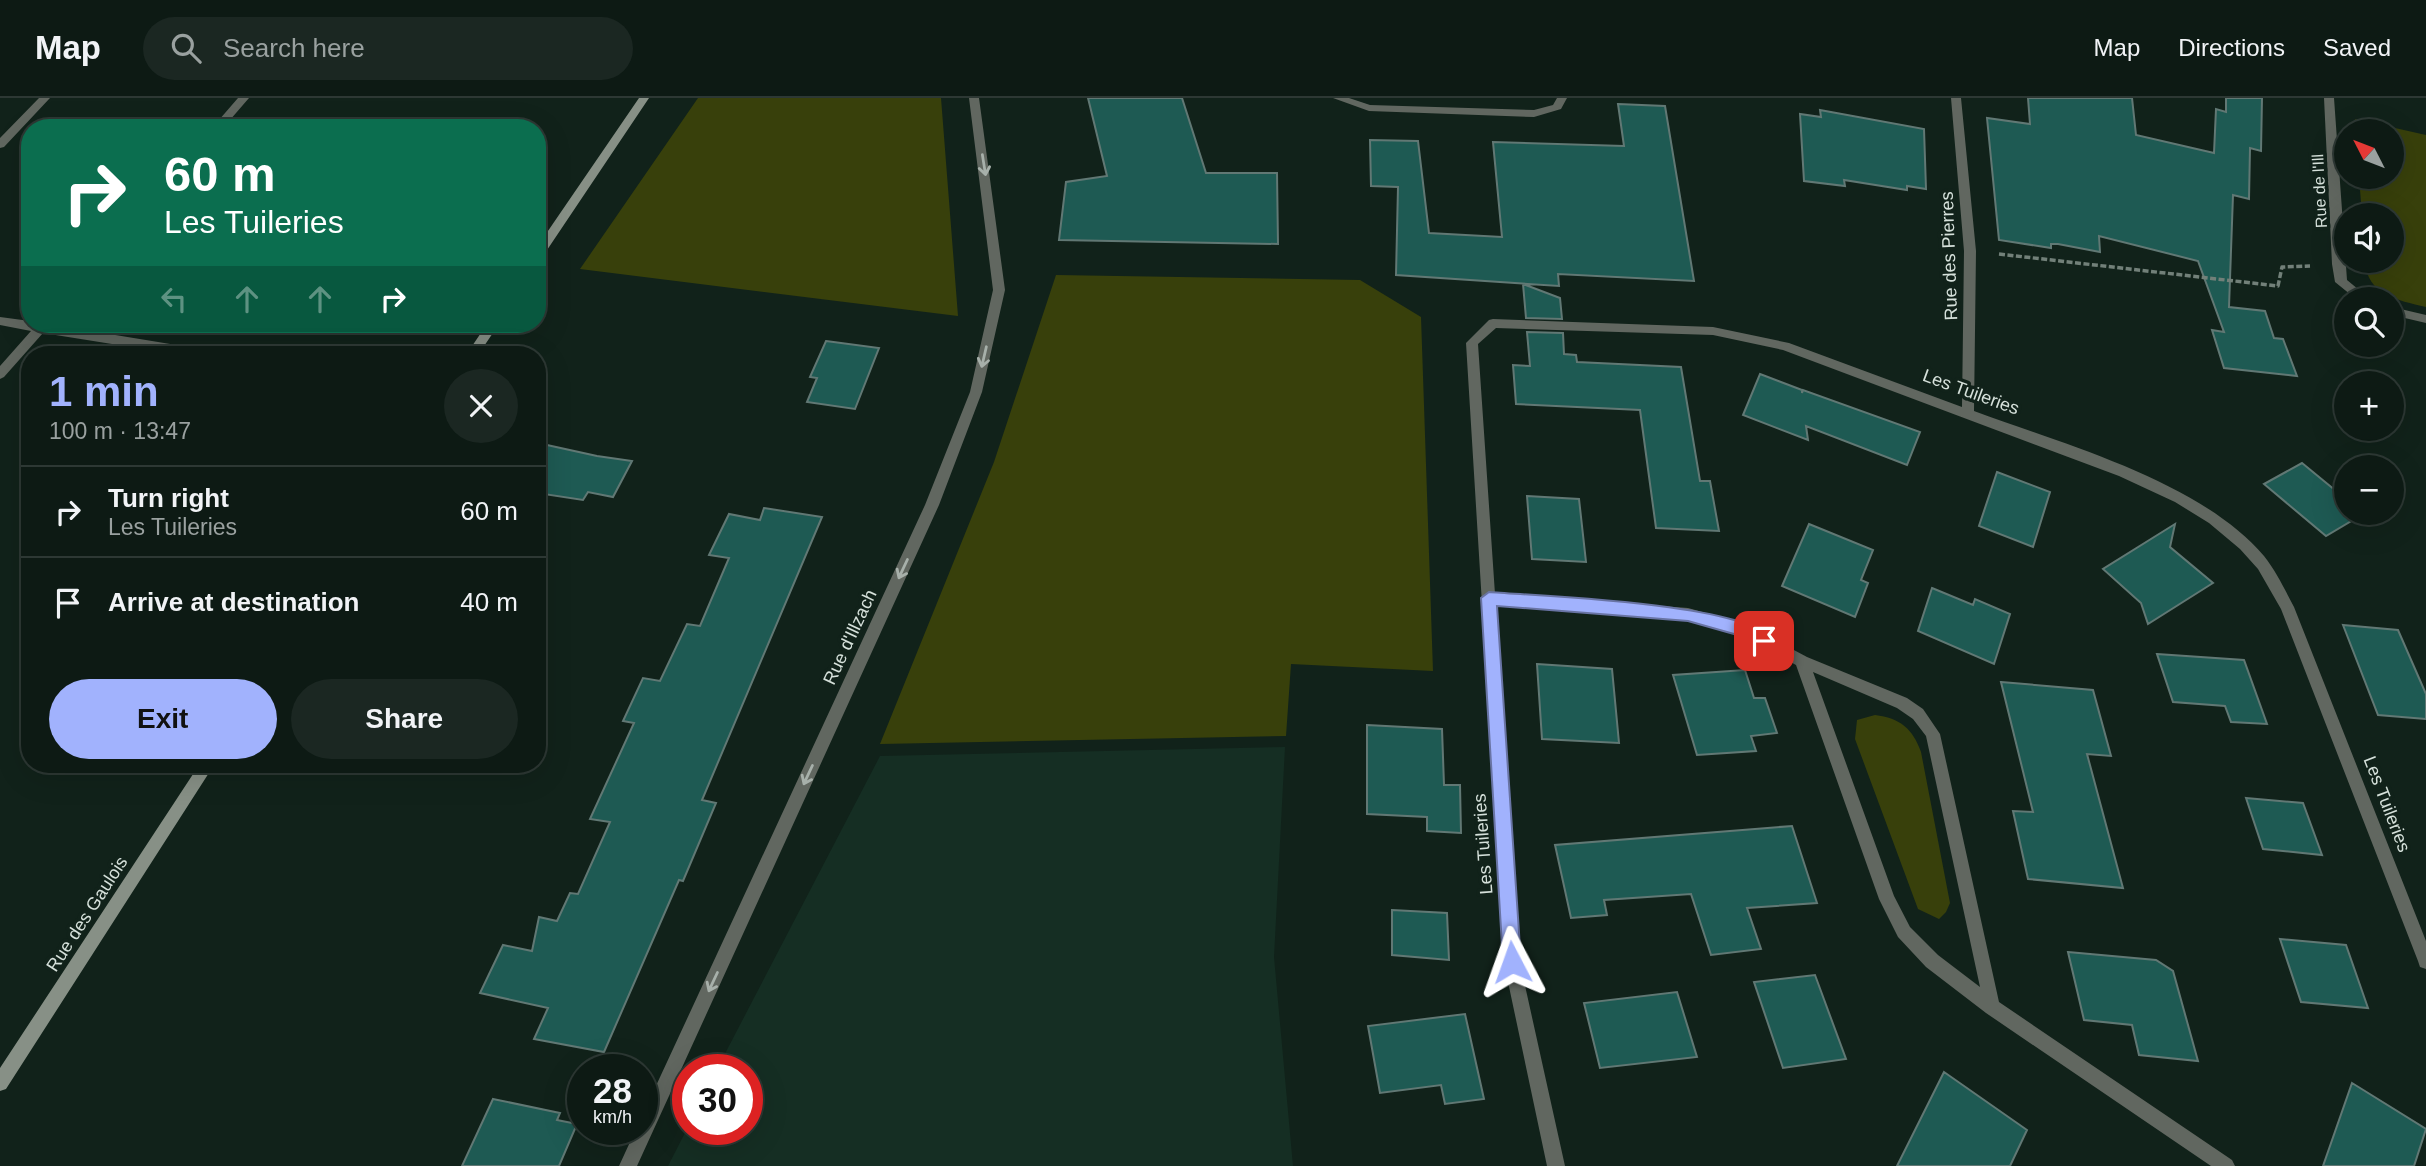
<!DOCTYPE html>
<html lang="en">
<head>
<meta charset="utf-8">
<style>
	:root { --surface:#0d1a14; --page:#1b2722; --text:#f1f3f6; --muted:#9aa1a0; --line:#2d3834; --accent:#a1b2fd }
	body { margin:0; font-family:Arial,sans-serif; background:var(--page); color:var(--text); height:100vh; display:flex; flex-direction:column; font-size:26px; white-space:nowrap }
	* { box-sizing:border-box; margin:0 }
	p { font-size:23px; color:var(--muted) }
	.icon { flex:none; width:38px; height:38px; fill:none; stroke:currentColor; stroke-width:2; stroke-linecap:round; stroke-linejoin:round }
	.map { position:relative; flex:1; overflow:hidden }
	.drawer { position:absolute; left:21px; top:248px; width:525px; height:427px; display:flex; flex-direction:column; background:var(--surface); border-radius:28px; box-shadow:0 7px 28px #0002,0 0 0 2px var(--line) }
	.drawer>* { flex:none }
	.hud { position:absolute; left:21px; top:21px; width:525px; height:214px; border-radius:28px; box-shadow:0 7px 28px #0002,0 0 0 2px var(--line); background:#0b6e4f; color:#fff; overflow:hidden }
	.needle { width:46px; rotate:312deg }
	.tools { position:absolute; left:2334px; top:21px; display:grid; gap:14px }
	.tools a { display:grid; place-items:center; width:70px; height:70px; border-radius:50%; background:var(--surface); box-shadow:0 7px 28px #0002,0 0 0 2px var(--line); font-size:35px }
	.speed { position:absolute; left:567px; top:956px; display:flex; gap:14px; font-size:35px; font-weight:700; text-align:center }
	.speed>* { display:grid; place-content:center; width:91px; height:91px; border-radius:50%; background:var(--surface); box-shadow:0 7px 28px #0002,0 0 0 2px var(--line); line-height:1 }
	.speed small { font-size:18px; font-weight:400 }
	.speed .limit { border:10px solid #d22; background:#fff; color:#111 }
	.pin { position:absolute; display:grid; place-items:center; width:60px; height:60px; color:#fff; margin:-30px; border-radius:14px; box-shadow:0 4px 10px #0006 }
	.me { position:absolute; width:77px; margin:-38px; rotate:356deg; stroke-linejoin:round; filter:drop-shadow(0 0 5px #0008) }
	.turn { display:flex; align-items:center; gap:24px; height:147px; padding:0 28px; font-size:32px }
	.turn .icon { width:91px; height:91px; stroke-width:2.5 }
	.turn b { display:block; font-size:49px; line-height:60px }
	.lanes { display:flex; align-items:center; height:66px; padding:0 28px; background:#0003; justify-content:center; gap:35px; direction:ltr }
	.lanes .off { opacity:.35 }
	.round { display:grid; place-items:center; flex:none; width:74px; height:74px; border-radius:37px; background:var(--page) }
	.summary { display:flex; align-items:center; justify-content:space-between; height:119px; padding:0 28px }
	h1 { font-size:42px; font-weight:600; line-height:52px; color:var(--accent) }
	.button { display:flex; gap:14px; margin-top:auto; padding:14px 28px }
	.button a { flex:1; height:80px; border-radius:42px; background:var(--accent); color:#111; font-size:28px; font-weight:600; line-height:80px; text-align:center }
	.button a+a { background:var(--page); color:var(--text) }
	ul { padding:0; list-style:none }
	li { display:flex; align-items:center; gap:21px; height:91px; padding:0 28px; border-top:2px solid var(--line) }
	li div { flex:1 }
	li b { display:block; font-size:26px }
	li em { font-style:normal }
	header { display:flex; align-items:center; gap:42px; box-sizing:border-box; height:98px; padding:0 35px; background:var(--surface); border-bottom:2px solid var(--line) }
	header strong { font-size:33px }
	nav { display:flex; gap:38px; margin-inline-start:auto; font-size:24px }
	.search { width:490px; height:63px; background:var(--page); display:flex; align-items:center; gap:18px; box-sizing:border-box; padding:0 24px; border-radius:38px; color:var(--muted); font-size:26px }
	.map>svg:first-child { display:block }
</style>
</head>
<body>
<header>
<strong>Map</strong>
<div class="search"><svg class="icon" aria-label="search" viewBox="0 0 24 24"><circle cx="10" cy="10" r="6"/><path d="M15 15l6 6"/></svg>Search here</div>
<nav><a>Map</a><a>Directions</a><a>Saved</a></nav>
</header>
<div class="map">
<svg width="2426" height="1068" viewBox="0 0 2426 1068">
	<rect width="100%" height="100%" fill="#11221a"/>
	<path fill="#152e23" d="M1285,649l-11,210 19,209h-625l20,-39 59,2v-60h-30l163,-313z"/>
	<path fill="#38400b" d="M698,0h243l17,218 -378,-47z
		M2355,21l71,16v172c-29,-7 -59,-12 -61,-46h27v-46h-30l-3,-38h33v-46h-36z
		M1056,177l304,5 61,37 12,354 -142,-7 -5,72 -406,8 114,-282z
		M1875,617c25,3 38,14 46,37l29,151 -4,9 -7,7 -21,-10 -63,-170 2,-19z"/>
	<path fill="#1e5a53" stroke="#617874" stroke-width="2" d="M1088,0h94l24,75h71l1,71 -219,-4 7,-58 41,-6z
		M2028,0h104l4,37 78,18 2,-44 10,3v-14h36l-1,53 -11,-3 -1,51 -16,-4 -4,112 36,4 9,27 9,1 14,37 -73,-8 -12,-38 12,2 -26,-71 -99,-25 1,16 -42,-8h-7v4l-52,-8 -12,-122 43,6z
		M1618,6l47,2 29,175 -136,-7 1,12 -163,-11 2,-88 -27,-1 -1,-46 48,1 11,92 73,4 -9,-95 131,4z
		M1820,12l104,19 2,60 -19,-3v4l-63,-10 1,6 -41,-5 -4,-67 21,3z
		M1523,186l37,14 2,21 -36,-1z
		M1527,234l36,1 1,21 12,1 1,7 104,5 19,114h10l9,50 -63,-3 -16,-118 -124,-6 -3,-39 17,1z
		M826,243l53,7 -24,61 -48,-7 10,-24 -7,-1z
		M1760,276l42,16v3l1,-3 117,42 -13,33 -101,-39 2,14 -65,-25z
		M547,347l50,11 35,5 -19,36 -25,-5 -5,8 -46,-7v-31z
		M2302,365l45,37v13l16,1 -37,22 -62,-52z
		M1997,374l53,20 -17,55 -54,-21z
		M1527,398l52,3 7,63 -54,-3z
		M764,410l58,9 -120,283 14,3 -33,78 -4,-1 -75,172 -70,-13 14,-31 -68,-15 23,-48 29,6 7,-34 18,4 13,-28 8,1 32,-72 -20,-3 44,-96 -11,-2 20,-43 17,3 27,-57 13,2 29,-68 -20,-3 20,-41 31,6z
		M1809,426l64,26 -12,30 7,3 -13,34 -73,-31z
		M2175,426l-5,23 43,36 -65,41 -7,-21 -38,-34z
		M1932,490l41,17 2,-6 35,15 -16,50 -76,-33z
		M2343,527l55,5 28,64v25l-48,-4z
		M2157,556l87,6 23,64 -36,-2 -6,-16 -52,-4z
		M1537,566l75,5 7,74 -77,-4z
		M1745,572l9,28h11l12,35 -26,3 5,15 -59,4 -24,-80z
		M2001,584l92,8 18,66 -24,-2 36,134 -95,-9 -15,-68 20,1z
		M1367,627l75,4 2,56h16l1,48 -34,-2v-14l-60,-3z
		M2246,700l57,5 19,52 -59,-6z
		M1792,728l25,77 -70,5 14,41 -50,6 -20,-61 -87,6 3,15 -36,3 -16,-73z
		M1392,812l55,3 2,47 -57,-5z
		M2280,841l66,6 22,63 -67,-6z
		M2068,854l88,8 17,11 25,90 -59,-6 -7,-30 -48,-5z
		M1815,877l31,84 -63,9 -29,-86z
		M1677,894l20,65 -97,11 -16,-65z
		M1465,916l19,85 -39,5 -4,-19 -61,8 -12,-67z
		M1944,974l83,58 -17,36h-113z
		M2352,985l74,46 -12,37h-91z
		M493,1001l67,14 -3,7 20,4 -18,42h-97z"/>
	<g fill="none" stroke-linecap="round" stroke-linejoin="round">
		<path stroke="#728079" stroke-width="3.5" stroke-dasharray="6 2.5" stroke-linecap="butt" d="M1999,156l279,32 4,-19 28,-1"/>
		<path fill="#616760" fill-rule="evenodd" d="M39,0h11l-46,49 -4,1v-10z
			M238,0h11l-26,30h-11z
			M969,0h10l26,192 -23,102 -43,113 -302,661h-18l17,-37h6v-13l283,-611 45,-113 23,-102z
			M1333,0h16l21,7 164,5 19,-5 4,-7h10l-6,11 -27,8 -165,-6z
			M1951,0h10l15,153 -2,160c92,34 226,70 290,145 12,15 21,34 30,51l132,334v28l-6,-2 -2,-6 -137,-352 -23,-40 -18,-20 -31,-26 -34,-21 -56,-26 -336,-126 -70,-15 -217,-7 -18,16 17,250 193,14 57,16 62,33 100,41 16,11 17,25 59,268 233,158 3,6h-24l-225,-153 -60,-46 -28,-30 -19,-38 -83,-234 -55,-30 -53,-15 -192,-15 24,358 45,203h-18l-43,-203 -38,-620 23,-23 4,-1 220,8 76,16 173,64 2,-156zM1813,574l84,36 16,11 13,17 54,251 -42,-32 -28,-28 -16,-31z
			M2324,0h10l13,182 23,19h-14l-21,-17 -3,-18z
			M2392,209l34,8v8l-34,-8z
			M0,219l30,4v3h18l159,26 6,5h-32l-138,-22 -39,44 -4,2v-13l31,-35 -31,-6z"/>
		<path fill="#879086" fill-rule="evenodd" d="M639,0h10l-108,161 -4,1v-13z
			M487,226h12l-21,31h-12z
			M199,667h15l-208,324 -6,2v-23z"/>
	</g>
	<defs><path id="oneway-shaft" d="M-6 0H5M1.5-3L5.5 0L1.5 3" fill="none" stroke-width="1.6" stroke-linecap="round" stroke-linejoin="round" transform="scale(1.75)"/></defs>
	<g stroke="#a7b0aa">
		<use href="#oneway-shaft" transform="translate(984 67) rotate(81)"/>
		<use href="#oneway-shaft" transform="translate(984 259) rotate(103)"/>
		<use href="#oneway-shaft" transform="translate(903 471) rotate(115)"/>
		<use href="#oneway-shaft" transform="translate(808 677) rotate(115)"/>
		<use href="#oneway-shaft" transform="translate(713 884) rotate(115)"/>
	</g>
	<path fill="#a1b2fd" stroke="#6974a4" stroke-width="2" d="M1489,494c46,4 265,11 283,49l-8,7 -23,-12 -53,-15 -191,-15 24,356 -3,7 -6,3 -6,-3 -3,-7 -22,-364z"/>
	<g text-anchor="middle" stroke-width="7" stroke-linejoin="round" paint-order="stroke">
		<g font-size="16" fill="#d6e1db" stroke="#11221a">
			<text transform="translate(2319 93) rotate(-93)" y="6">Rue de l'Ill</text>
		</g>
		<g font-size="18" fill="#d6e1db" stroke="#11221a">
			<text transform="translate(1949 158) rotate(-92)" y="6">Rue des Pierres</text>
			<text transform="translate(1971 294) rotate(20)" y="6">Les Tuileries</text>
			<text transform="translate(850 539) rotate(-65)" y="6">Rue d'Illzach</text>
			<text transform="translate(2387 706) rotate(69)" y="6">Les Tuileries</text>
			<text transform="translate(1483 746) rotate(-94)" y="6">Les Tuileries</text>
			<text transform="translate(87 816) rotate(-57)" y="6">Rue des Gaulois</text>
		</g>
	</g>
</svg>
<div class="tools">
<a><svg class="needle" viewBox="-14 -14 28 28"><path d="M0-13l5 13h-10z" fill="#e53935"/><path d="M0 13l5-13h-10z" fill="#9aa1a0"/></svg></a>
<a><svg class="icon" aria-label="sound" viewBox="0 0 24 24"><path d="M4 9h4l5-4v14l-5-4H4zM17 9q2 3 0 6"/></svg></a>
<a><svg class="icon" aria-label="search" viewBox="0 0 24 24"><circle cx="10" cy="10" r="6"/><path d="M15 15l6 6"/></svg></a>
<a>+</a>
<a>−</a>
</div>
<div class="speed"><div>28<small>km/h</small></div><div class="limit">30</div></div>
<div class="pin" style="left:1764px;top:543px;background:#d93025"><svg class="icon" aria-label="arrive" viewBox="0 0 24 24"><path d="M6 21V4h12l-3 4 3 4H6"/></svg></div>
<svg class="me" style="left:1512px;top:864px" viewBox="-20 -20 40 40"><path d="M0-17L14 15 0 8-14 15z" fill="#a1b2fd" stroke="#fff" stroke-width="4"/></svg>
<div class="hud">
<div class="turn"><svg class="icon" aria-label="right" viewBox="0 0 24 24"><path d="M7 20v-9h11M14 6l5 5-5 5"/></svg><div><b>60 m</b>Les Tuileries</div></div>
<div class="lanes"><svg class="icon off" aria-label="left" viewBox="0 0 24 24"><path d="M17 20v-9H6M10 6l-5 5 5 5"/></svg><svg class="icon off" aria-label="ahead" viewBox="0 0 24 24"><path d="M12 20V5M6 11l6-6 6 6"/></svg><svg class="icon off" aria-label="ahead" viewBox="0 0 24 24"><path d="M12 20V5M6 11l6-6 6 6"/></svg><svg class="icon" aria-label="right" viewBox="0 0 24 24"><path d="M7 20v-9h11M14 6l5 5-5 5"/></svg></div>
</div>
<section class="drawer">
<div class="summary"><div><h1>1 min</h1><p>100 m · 13:47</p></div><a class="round"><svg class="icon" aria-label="close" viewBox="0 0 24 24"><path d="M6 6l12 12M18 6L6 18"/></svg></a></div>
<ul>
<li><svg class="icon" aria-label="right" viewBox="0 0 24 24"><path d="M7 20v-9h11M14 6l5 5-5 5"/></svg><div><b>Turn right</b><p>Les Tuileries</p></div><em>60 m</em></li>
<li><svg class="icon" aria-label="arrive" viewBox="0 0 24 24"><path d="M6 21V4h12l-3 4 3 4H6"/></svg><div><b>Arrive at destination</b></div><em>40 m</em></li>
</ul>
<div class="button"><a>Exit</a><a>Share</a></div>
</section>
</div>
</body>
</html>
